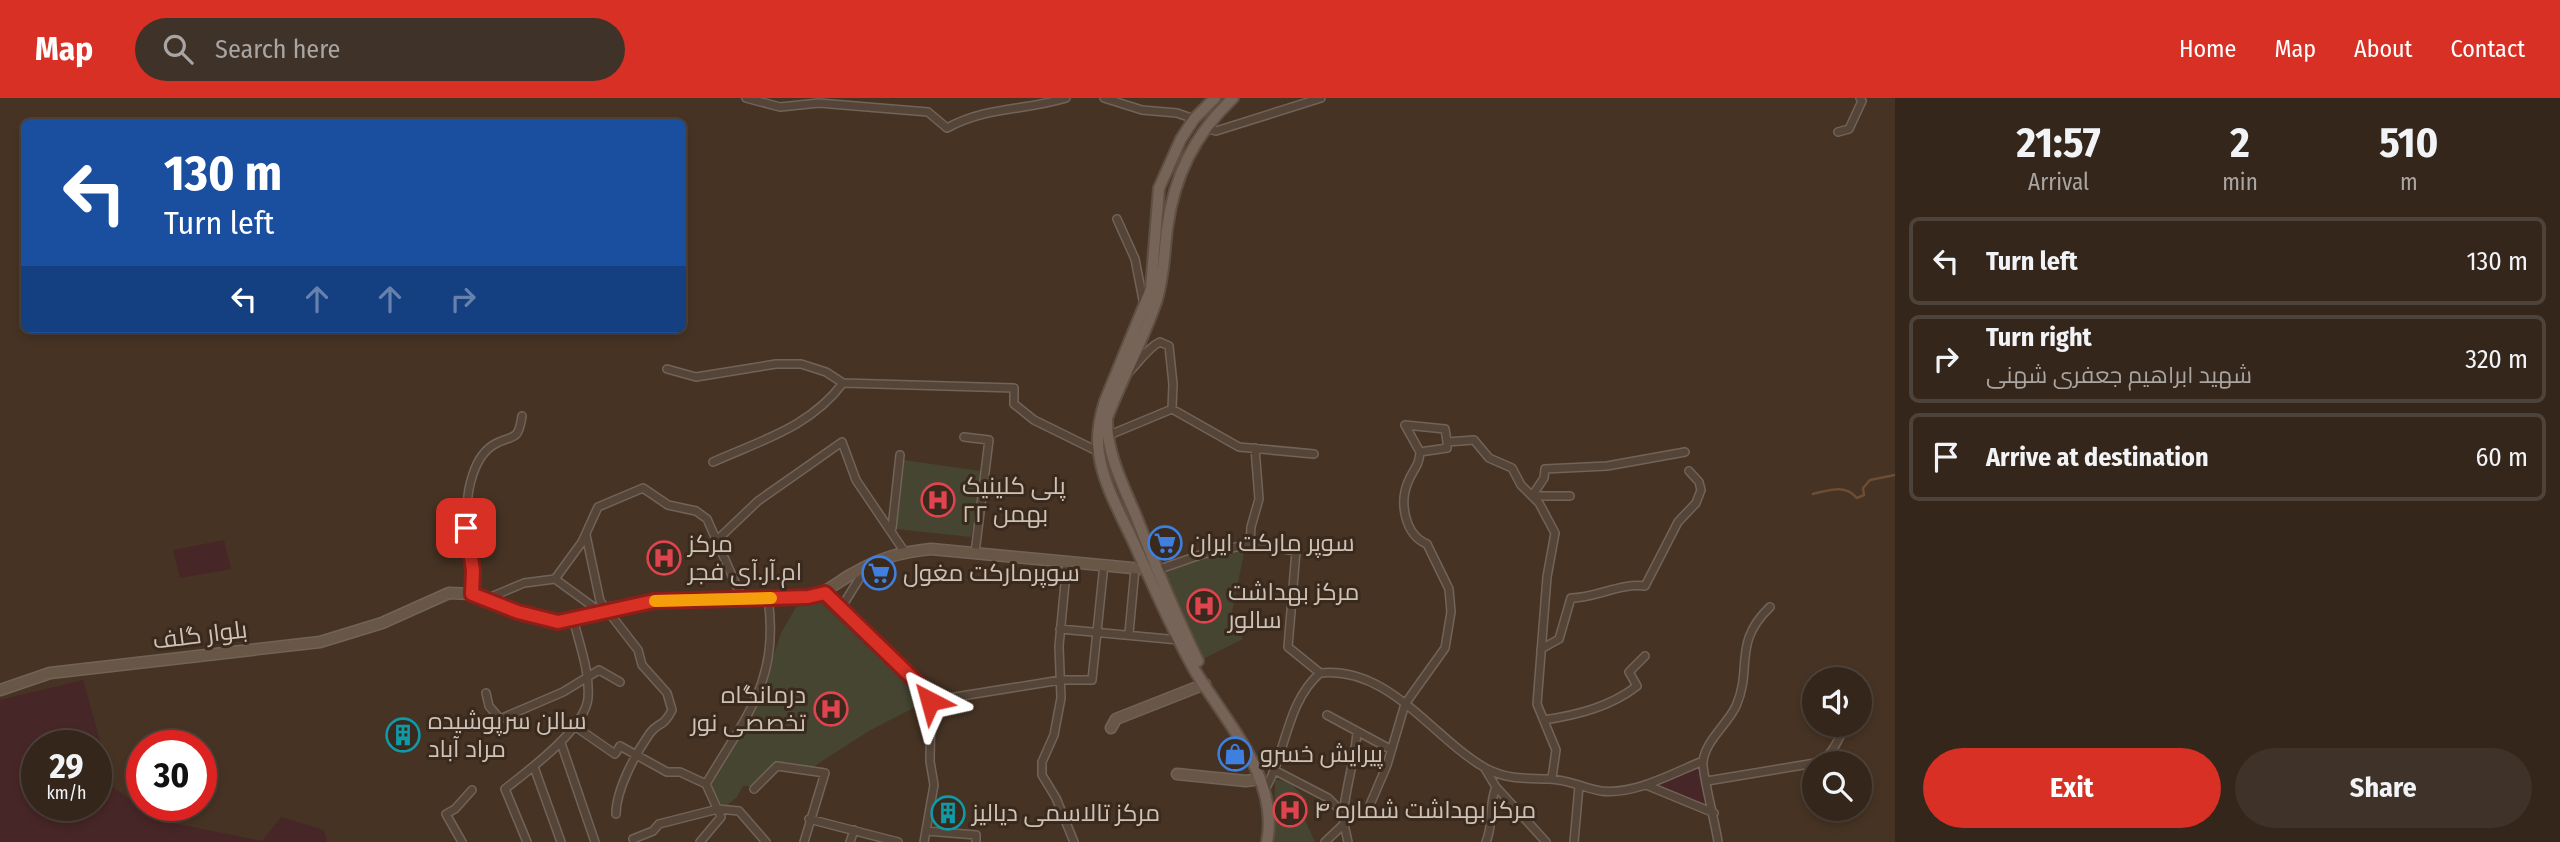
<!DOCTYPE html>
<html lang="en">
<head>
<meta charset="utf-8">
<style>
	:root { --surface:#34261b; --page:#3f3228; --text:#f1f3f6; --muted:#a9a5a3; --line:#4e433a; --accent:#d93025 }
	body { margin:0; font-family:"Fira Sans Condensed",Cairo,sans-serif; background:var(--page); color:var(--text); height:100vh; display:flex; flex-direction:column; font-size:26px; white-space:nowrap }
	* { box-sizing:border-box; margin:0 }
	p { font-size:23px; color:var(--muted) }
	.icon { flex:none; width:38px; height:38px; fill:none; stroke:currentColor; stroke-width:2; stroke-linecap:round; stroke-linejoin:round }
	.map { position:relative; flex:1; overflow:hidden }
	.side { display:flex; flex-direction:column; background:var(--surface); width:665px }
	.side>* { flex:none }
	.hud { position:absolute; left:21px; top:21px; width:665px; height:214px; border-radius:10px; box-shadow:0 4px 10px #0003,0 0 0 2px var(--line); background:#1a4fa0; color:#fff; overflow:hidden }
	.fabs { position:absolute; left:1802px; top:569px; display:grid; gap:14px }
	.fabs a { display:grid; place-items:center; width:70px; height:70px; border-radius:50%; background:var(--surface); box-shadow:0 4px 10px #0003,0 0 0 2px var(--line); font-size:35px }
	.speed { position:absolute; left:21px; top:632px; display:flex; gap:14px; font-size:35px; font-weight:700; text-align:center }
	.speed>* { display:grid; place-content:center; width:91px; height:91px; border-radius:50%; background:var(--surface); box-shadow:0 4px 10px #0003,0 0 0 2px var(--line); line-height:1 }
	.speed small { font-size:18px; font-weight:400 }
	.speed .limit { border:10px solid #d22; background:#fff; color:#111 }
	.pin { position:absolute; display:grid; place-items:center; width:60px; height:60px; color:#fff; margin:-30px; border-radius:14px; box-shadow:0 4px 10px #0006 }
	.me { position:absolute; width:77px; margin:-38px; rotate:321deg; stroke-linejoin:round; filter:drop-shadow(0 0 5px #0008) }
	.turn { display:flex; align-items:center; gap:24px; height:147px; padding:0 28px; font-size:32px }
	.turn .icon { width:91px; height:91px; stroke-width:2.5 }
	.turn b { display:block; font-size:49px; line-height:60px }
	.lanes { display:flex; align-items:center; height:66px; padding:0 28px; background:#0003; justify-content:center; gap:35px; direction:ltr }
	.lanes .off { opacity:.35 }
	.eta { display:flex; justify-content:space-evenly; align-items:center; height:119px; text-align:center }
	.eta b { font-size:42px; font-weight:700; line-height:49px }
	.cta { display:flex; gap:14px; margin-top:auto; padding:14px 28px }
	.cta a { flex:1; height:80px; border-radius:42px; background:var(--accent); color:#fff; font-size:28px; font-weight:700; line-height:80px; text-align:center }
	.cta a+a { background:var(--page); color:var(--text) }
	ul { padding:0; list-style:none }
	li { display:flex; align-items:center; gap:21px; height:88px; margin:0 14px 10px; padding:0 14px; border:4px solid var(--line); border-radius:10px }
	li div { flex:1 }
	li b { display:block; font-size:26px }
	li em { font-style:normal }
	header { display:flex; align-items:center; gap:42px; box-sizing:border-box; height:98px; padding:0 35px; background:var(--accent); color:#fff }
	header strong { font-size:33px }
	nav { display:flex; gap:38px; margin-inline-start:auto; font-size:24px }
	.search { width:490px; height:63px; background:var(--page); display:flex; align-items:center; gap:18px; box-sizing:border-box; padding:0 24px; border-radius:38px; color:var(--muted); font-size:26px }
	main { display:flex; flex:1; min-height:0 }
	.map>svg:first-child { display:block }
</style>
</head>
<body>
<header>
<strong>Map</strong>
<div class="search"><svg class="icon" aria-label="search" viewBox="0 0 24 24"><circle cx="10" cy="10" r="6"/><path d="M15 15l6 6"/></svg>Search here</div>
<nav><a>Home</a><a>Map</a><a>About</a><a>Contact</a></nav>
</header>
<main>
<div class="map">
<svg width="1895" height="744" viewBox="0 0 1895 744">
	<rect width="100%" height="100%" fill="#463324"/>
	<path fill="#454532" d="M904,362l77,11 -10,66 -75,-8z
		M1245,450l-13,64 11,27 -40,20 -41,-85 39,-17z
		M821,504l104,100 -56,29 -56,36 -36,-6 -27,25h-7l-6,11 -11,9 -10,-5 -6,-16 53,-97 18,-55 15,-26z
		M1275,681l14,3 17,17 -1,21 10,22h-41z"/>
	<path fill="#472627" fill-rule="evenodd" d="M224,442l7,29 -51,9 -7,-28z
		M83,582l30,107 45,33 104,21 19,-24 43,13 3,12h-327v-142zM37,648h59v59h-59z
		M1701,669l8,39 -56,-22z"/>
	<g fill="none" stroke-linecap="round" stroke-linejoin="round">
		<path stroke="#6c4d35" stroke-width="2.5" d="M1813,396c17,-4 32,-10 44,4l7,-3 -1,-7 7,-8 25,-5"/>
		<defs>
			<path id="street" d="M746,0l34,9 39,-4 109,9 19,16c41,-22 77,-17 119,-30
				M1104,0l38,12 35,3 17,6
				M1204,30l12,3 105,-33
				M1838,34l11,-3 13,-28 -2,-3
				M1117,121l18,40 9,46
				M667,271l29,8 80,-13h25l25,8 17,11 171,5v16l20,16 65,32
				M1127,276c12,-11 20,-26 33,-32l9,4 4,38 -1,25
				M1107,338l65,-27 67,38 75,7
				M964,339l25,3 -14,113
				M1420,354l-15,-27 40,4 2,13
				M713,364c49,-22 97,-35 130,-79
				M1570,398h-38l12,-18 1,-9 62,-3 78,-14
				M892,430l8,-73
				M586,437l14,66 38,49 4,15 25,28 5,17c-9,18 -14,12 -22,23 -14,20 -34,56 -34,81
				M715,444l43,-41 84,-59 14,38 48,71
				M1250,446l1,-17 8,-28 -4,-51
				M1067,464l-8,84 2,52 -7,37 -12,27v13l14,23 18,44
				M1157,472l46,-16 47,-10 46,7 -8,96 32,26
				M555,481l27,-37 16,-35 45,-19 25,17 28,6 11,8 35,79
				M825,495l106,103 -1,65 4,24 -10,57
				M472,496c2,-40 -13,-81 1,-120 4,-12 11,-24 22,-30 18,-10 23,-1 27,-28
				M486,501l38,-16 31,-4 44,32
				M841,510l25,-40
				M1060,531l119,11
				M1129,535l6,-64
				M1541,551l18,-10 12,-41c25,0 48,-15 74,-12l33,-64 18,-19 5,-13 -2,-8 -10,-11
				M486,595l3,13 11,13 63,-27 36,-22 21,12
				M930,603l131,-21h31l12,-116
				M1327,617l63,34
				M1544,622c33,-5 66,-13 93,-34l-8,-14 16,-16
				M573,627l42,29 5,-8 47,26h13l26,12
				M561,645l34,99
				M1815,665c16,-3 24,-25 31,-39
				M534,669l27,75
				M1484,669l12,20 50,55
				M1276,673l52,27 15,15
				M1707,683l108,-18
				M1646,687l68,28
				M754,691l23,-23 48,7 -21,69
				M1263,695c24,-39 22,-89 57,-120 69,-8 113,66 167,96 22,11 39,9 62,10 17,0 35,9 52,12 34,4 72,-18 102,-30
				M1369,709l18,-42 18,-61 40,-56 6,-36 -2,-23 -22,-45c-22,-9 -28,-41 -19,-62 5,-13 11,-15 12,-30l27,-4v-6l27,-2 15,18 23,10 9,17 18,18 16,30 -8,44 -10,127 19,46 -4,28
				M809,721l89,23
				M1344,726l4,18
				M926,733l50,4v7
				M633,741l20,-8 6,-7 59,-15 21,2 27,31
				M462,744l-16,-28 9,-5 17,-19
				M527,744l-22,-53c24,-19 80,-60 83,-91 2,-28 -9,-54 -15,-80
				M700,744l21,-25 -15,-33c40,-68 74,-104 62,-186
				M850,744l4,-12
				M1325,744l19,-18c-3,-23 12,-65 13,-93
				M1486,744c8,-18 2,-36 10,-55
				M1574,744l5,-56
				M1718,744c-2,-17 -16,-68 -15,-80 2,-21 24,-37 33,-56 17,-38 -4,-63 34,-99"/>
			<path id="secondary" d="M0,592l50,-17 270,-31 62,-19 67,-30 23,1 46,18 40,10 48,-13 48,-8 154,-4c18,-4 28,-14 44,-23 27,-16 49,-22 79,-25l222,21
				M1111,630l5,-9 89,-35
				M1177,676l69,7 14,-2"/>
			<path id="primary" d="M1215,0l-21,21 -13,20 -22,49 -8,101 -46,112c-5,16 -9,35 -6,52 4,31 22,62 35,90 19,42 37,85 60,126 30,51 86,109 73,173
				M1198,563c-23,-48 -43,-96 -62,-145 -13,-31 -30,-64 -29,-98 15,-40 37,-79 50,-119 7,-24 7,-46 10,-70 7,-53 27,-94 66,-131"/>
		</defs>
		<use href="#street" stroke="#726358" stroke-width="10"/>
		<use href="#secondary" stroke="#726358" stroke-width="13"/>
		<use href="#primary" stroke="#5e4f43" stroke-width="14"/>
		<use href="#street" stroke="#554539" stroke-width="7"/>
		<use href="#secondary" stroke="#685747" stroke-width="10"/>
		<use href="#primary" stroke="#756457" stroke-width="10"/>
	</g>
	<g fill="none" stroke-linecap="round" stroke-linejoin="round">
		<defs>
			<path id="route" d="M466,430l7,42 -1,24 46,18 40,10 96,-21 154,-4 17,-4 106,103 -1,5"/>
		</defs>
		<use href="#route" stroke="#8d1f18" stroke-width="18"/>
		<use href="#route" stroke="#d93025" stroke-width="12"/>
		<path stroke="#f59e0b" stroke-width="12" d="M655,503l116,-3"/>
	</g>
	<defs>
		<symbol id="hospital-ring" viewBox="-11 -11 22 22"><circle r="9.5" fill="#3a2a1e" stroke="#e0444e" stroke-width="1.5"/><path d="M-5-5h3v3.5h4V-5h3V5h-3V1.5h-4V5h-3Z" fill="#e0444e"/></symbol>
		<symbol id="supermarket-ring" viewBox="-11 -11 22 22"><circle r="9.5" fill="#3a2a1e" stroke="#3f7fe0" stroke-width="1.5"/><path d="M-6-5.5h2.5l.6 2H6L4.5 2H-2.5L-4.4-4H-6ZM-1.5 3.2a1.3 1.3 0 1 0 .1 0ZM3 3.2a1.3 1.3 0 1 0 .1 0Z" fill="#3f7fe0"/></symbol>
		<symbol id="building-ring" viewBox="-11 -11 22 22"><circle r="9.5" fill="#3a2a1e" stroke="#0f9aa8" stroke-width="1.5"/><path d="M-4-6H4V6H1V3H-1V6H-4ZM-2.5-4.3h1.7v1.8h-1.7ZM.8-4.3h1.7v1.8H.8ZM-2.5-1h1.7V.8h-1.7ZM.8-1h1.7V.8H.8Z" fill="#0f9aa8"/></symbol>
		<symbol id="shop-ring" viewBox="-11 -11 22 22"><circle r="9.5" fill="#3a2a1e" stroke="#3f7fe0" stroke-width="1.5"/><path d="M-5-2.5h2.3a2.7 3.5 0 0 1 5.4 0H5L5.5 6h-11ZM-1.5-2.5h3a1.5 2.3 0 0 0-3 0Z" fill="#3f7fe0"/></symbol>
	</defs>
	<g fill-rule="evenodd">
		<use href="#hospital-ring" x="919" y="383" width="38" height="38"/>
		<use href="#supermarket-ring" x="1146" y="426" width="38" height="38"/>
		<use href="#hospital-ring" x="645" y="441" width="38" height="38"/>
		<use href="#supermarket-ring" x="860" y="456" width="38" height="38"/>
		<use href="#hospital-ring" x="1185" y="489" width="38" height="38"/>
		<use href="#hospital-ring" x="812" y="592" width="38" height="38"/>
		<use href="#building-ring" x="384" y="618" width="38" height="38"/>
		<use href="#shop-ring" x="1216" y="637" width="38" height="38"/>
		<use href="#hospital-ring" x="1271" y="693" width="38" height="38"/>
		<use href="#building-ring" x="929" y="696" width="38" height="38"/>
	</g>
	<g text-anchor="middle" stroke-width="6" stroke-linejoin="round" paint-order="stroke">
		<g font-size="24" fill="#cec2b7" stroke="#3a2a1e" text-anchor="start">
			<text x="962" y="396">پلی کلینیک<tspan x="962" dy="28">۲۲ بهمن</tspan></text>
			<text x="1190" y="453">سوپر مارکت ایران</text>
			<text x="688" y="454">مرکز<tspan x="688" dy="28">ام.آر.آی فجر</tspan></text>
			<text x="903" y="483">سوپرمارکت مغول</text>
			<text x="1228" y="502">مرکز بهداشت<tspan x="1228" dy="28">سالور</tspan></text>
			<text x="806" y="605" text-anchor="end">درمانگاه<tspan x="806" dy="28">تخصصی نور</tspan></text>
			<text x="428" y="631">سالن سرپوشیده<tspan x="428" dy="28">مراد آباد</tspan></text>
			<text x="1260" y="664">پیرایش خسرو</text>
			<text x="1314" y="720">مرکز بهداشت شماره ۴</text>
			<text x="972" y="723">مرکز تالاسمی دیالیز</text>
		</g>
		<g font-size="24" fill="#cec2b7" stroke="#3a2a1e">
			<text transform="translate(200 537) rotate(-7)" y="8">بلوار گلف</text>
		</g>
	</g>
</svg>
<div class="fabs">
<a><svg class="icon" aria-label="sound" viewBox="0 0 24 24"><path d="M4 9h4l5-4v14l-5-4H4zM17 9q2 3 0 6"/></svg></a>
<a><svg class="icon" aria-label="search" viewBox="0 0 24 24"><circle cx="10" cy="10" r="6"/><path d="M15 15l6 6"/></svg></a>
</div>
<div class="speed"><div>29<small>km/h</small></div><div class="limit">30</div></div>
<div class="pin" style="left:466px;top:430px;background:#d93025"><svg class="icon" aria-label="arrive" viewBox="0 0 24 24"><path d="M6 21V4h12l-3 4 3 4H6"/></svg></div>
<svg class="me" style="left:930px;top:603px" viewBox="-20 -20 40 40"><path d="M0-17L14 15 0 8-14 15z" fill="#d93025" stroke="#fff" stroke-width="4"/></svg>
<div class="hud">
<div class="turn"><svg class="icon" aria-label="left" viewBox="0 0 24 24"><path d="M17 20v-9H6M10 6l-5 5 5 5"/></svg><div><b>130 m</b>Turn left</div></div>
<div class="lanes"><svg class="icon" aria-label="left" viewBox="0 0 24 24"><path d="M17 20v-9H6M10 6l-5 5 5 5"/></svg><svg class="icon off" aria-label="ahead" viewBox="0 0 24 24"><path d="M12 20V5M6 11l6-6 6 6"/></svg><svg class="icon off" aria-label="ahead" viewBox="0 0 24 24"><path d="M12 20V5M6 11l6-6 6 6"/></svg><svg class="icon off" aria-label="right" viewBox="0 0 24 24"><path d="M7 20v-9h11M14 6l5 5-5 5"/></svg></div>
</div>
</div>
<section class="side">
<div class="eta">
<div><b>21:57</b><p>Arrival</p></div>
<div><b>2</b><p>min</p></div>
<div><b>510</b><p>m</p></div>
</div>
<ul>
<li><svg class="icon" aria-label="left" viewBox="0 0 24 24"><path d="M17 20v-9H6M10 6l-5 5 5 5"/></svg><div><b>Turn left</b></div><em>130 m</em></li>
<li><svg class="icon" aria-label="right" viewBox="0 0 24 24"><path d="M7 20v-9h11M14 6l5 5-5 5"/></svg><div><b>Turn right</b><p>شهید ابراهیم جعفری شهنی</p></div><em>320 m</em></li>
<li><svg class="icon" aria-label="arrive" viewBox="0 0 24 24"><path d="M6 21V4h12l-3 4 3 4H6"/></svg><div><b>Arrive at destination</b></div><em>60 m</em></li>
</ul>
<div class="cta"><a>Exit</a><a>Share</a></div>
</section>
</main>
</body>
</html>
